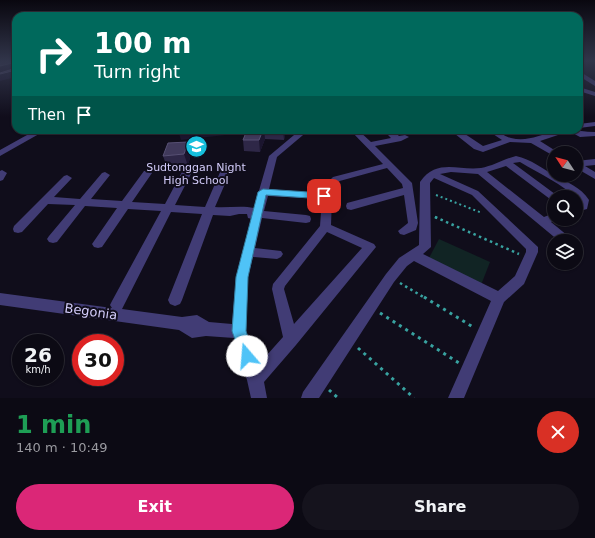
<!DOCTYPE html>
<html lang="en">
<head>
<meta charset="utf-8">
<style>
	:root { --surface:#0c0a14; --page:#15131d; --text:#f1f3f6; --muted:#9a9aa0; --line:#2c2b34; --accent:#db2777 }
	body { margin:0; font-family:"DejaVu Sans",sans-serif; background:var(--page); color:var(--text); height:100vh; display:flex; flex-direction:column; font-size:15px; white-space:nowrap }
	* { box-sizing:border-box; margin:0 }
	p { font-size:13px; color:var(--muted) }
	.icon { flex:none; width:22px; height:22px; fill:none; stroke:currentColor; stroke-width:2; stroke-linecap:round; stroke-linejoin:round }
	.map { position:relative; height:398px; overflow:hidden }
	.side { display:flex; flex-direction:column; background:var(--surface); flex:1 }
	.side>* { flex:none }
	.hud { position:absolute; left:12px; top:12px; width:571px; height:122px; border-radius:12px; box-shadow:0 1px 3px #0004,0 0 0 1px var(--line); background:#00695c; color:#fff; overflow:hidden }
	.needle { width:26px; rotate:306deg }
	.tools { position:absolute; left:547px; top:146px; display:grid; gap:8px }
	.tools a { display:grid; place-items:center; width:36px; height:36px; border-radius:50%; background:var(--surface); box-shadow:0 1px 3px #0004,0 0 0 1px var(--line); font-size:20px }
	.speed { position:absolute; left:12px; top:334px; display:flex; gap:8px; font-size:20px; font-weight:700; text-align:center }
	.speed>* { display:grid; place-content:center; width:52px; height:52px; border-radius:50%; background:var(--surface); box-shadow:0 1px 3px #0004,0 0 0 1px var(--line); line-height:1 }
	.speed small { font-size:10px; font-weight:400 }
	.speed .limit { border:6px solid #d22; background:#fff; color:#111 }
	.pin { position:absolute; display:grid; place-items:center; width:34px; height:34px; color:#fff; margin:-17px; border-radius:8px; box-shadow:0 2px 6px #0006 }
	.me { position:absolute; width:44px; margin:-22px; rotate:342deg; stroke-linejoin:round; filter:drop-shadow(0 0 3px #0008) }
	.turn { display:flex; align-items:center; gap:14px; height:84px; padding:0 16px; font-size:18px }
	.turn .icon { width:52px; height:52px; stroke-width:2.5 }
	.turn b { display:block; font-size:28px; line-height:34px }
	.then { display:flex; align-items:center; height:38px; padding:0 16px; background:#0003; gap:8px; font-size:15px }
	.round { display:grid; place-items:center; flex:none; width:42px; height:42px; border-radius:21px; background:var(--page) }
	.overview { display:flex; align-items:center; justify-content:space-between; height:68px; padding:0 16px }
	h1 { font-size:24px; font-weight:600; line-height:30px; color:#1e9e55 }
	.action { display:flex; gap:8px; margin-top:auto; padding:8px 16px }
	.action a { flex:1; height:46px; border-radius:24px; background:var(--accent); color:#fff; font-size:16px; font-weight:600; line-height:46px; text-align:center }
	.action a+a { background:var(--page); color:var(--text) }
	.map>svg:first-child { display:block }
</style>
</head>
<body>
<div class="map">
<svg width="595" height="398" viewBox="0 0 595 398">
	<rect width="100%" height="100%" fill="#100d1b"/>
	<path fill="#112424" d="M439,239l51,23 -9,23 -52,-27z"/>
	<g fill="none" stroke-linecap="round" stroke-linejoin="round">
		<path stroke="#38a2a0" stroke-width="2" stroke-dasharray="2 3" stroke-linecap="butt" d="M436,195l46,18
			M435,217l2,1"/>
		<path stroke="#38a2a0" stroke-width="2.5" stroke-dasharray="2.5 3.5" stroke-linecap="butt" d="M435,217l84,37
			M400,283l25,15"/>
		<path stroke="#38a2a0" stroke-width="3" stroke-dasharray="3 4.5" stroke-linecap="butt" d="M424,297l49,30
			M380,313l79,50
			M358,348l56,50
			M329,390l9,8"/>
		<path fill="#413c75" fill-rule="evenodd" d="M579,71l16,10v5l-16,-10z
			M579,87l16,5v4l-16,-5z
			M595,122v4l-16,2v-4z
			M36,130h10l-46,26v-6z
			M300,130h9l-32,27 -8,32 59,5 4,4 -1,27 43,19 2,3 -80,98 -32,37 3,16h-16l-4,-18 -13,-42 -28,-2 -14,2 -13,-8 -179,-25v-12l112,15 -2,-3 2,-4 49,-90 -33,-2 -26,38 -4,1 -4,-1 -2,-3 25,-36 -32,-2 -28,36 -4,1 -4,-1 -2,-3 2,-3 26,-31 -27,-1 -26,28 -4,1 -4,-1 -1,-3 1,-3 50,-50 3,-1 5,3 -18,19 26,2 22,-26 3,-1 5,3 -19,24 31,2 22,-30h6l2,2 -20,29 33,2 18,-34 5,-3 5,3 -18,35 30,2 16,-37 5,-3 5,3 -16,37c13,1 27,-2 39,1l15,-52zM268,196l54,3 -2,27 -47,58 -1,5 11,48 -25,28 -12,-34 2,-54 5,-20 24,2 4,-2 2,-3 -2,-3 -26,-3 7,-30 44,5 4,-1 1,-3 -1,-3 -4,-1 -42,-4zM171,212l31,2 -34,86 2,4 5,2 5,-2 2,-4 31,-85 17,1 9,-2h8l1,4 4,1 -16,58 -4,47 -23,-2 -12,-7 -15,2 -60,-8zM327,232l35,16 -68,76 -10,-35 1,-3z
			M350,130h8l13,12 20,-4 -8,-8h9l7,6 6,-1 4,2 -8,4 -26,5 37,37 6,40 -2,7 -12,5 -4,-1 -2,-3 10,-8 -4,-28 -53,15 -4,-1 -1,-3 1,-3 56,-15 -1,-4 -15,-16 -51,14 -3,-1 -2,-2 2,-2 50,-13z
			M450,130h9l24,16 19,-6 -15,-10c15,0 13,5 24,8 16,4 29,-3 44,-7h3v4l-18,6 19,12h-5v2h-2l-21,-12 -21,-1 -27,10 -9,-3z
			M567,130c10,0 18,2 28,2v4l-15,1z
			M516,156c15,3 27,13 38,19 12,7 27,12 35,25l-2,9 -11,3v-8h2l1,-4c-17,-16 -39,-26 -59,-38l-7,1 46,34h-5v3l-4,-1 -44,-33 -19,6 57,45 10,-4v6h4l-7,3 17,14 2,3 -1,2h-10l-81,-67 -27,-2 -11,2 38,17 60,56v5l-14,32 -20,18 -40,96h-16l43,-97 -77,-40 -7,5 -13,16 -75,116h-18l2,-6 83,-118 13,-16 20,-13 1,-63c17,-24 38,-11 61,-14 12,-2 23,-9 35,-12zM434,178l38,17 54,54v3l-11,24 -17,15 -75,-37 8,-7 -1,-64z
			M595,159v6l-10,1 10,6v7l-19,-11v-7z
			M2,170l5,3 -4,7 -3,1v-10z"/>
	</g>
	<path fill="#2e2747" d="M247,130h39l-2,10 -19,-1 -5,13 -16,-1 -1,-11z
		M191,153l-3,13 -21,1 -4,-11z"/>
	<path fill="#1b152e" d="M12,63l4,7 -16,3v-7z
		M16,70v7l-16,4v-7z
		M178,130h55l1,4 -53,6z
		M263,130h1l1,9 -5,13 -1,-12z
		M283,130h3l-2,10z
		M188,142l3,11 -3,13 -4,-12z"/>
	<path fill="#40395b" stroke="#575074" d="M0,61h16v9l-16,4v-1l13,-4 1,-4 -2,-2 -12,3z
		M247,130h16l-4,10h-16z
		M188,142l-4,12 -21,2 5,-13z"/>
	<linearGradient id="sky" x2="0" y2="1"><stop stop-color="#09070f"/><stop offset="0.52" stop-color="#31354a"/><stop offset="1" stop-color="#31354a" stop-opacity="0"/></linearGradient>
	<rect width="595" height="117" fill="url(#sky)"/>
	<path fill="#4fc3f7" stroke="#337fa1" d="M263,189l61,4 4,3 -4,3 -58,-4 -18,82 -2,54 8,25 -2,4 -5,3 -5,-3 -10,-29 4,-54 22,-85z"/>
	<defs>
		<symbol id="school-disc" viewBox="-11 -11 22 22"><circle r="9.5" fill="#16bfdc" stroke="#100d1b"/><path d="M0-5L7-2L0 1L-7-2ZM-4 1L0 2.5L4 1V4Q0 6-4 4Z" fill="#fff"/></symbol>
	</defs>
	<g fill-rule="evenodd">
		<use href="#school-disc" x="184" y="134" width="25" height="25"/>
	</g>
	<g text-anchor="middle" stroke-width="4" stroke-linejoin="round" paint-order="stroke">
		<g font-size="11" fill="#d3ccfa" stroke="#100d1b">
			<text x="196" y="171">Sudtonggan Night<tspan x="196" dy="13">High School</tspan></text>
		</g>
		<g font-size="13" fill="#d3ccfa" stroke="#100d1b">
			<text transform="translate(91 311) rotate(8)" y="5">Begonia</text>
		</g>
	</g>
</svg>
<div class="tools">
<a><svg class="needle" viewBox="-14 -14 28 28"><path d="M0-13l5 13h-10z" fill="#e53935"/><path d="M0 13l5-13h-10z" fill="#9a9aa0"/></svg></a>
<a><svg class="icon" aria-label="search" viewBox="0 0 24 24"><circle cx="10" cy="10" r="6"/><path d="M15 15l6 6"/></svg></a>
<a><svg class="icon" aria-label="layers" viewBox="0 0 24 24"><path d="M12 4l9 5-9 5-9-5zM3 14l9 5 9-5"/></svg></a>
</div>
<div class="speed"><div>26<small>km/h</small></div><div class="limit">30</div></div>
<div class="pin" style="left:324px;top:196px;background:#d93025"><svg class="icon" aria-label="arrive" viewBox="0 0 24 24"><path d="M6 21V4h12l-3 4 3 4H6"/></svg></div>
<svg class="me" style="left:247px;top:356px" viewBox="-20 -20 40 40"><circle r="19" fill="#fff"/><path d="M0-13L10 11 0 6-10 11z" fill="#4fc3f7"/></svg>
<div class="hud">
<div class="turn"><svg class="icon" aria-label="right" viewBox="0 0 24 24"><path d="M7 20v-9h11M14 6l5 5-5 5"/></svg><div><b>100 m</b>Turn right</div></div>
<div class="then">Then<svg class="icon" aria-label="arrive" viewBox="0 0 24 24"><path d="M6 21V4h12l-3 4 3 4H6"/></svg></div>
</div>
</div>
<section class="side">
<div class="overview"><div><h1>1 min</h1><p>140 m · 10:49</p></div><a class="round" style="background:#d93025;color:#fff"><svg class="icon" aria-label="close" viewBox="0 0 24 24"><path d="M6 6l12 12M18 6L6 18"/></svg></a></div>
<div class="action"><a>Exit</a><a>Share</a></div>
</section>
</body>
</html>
